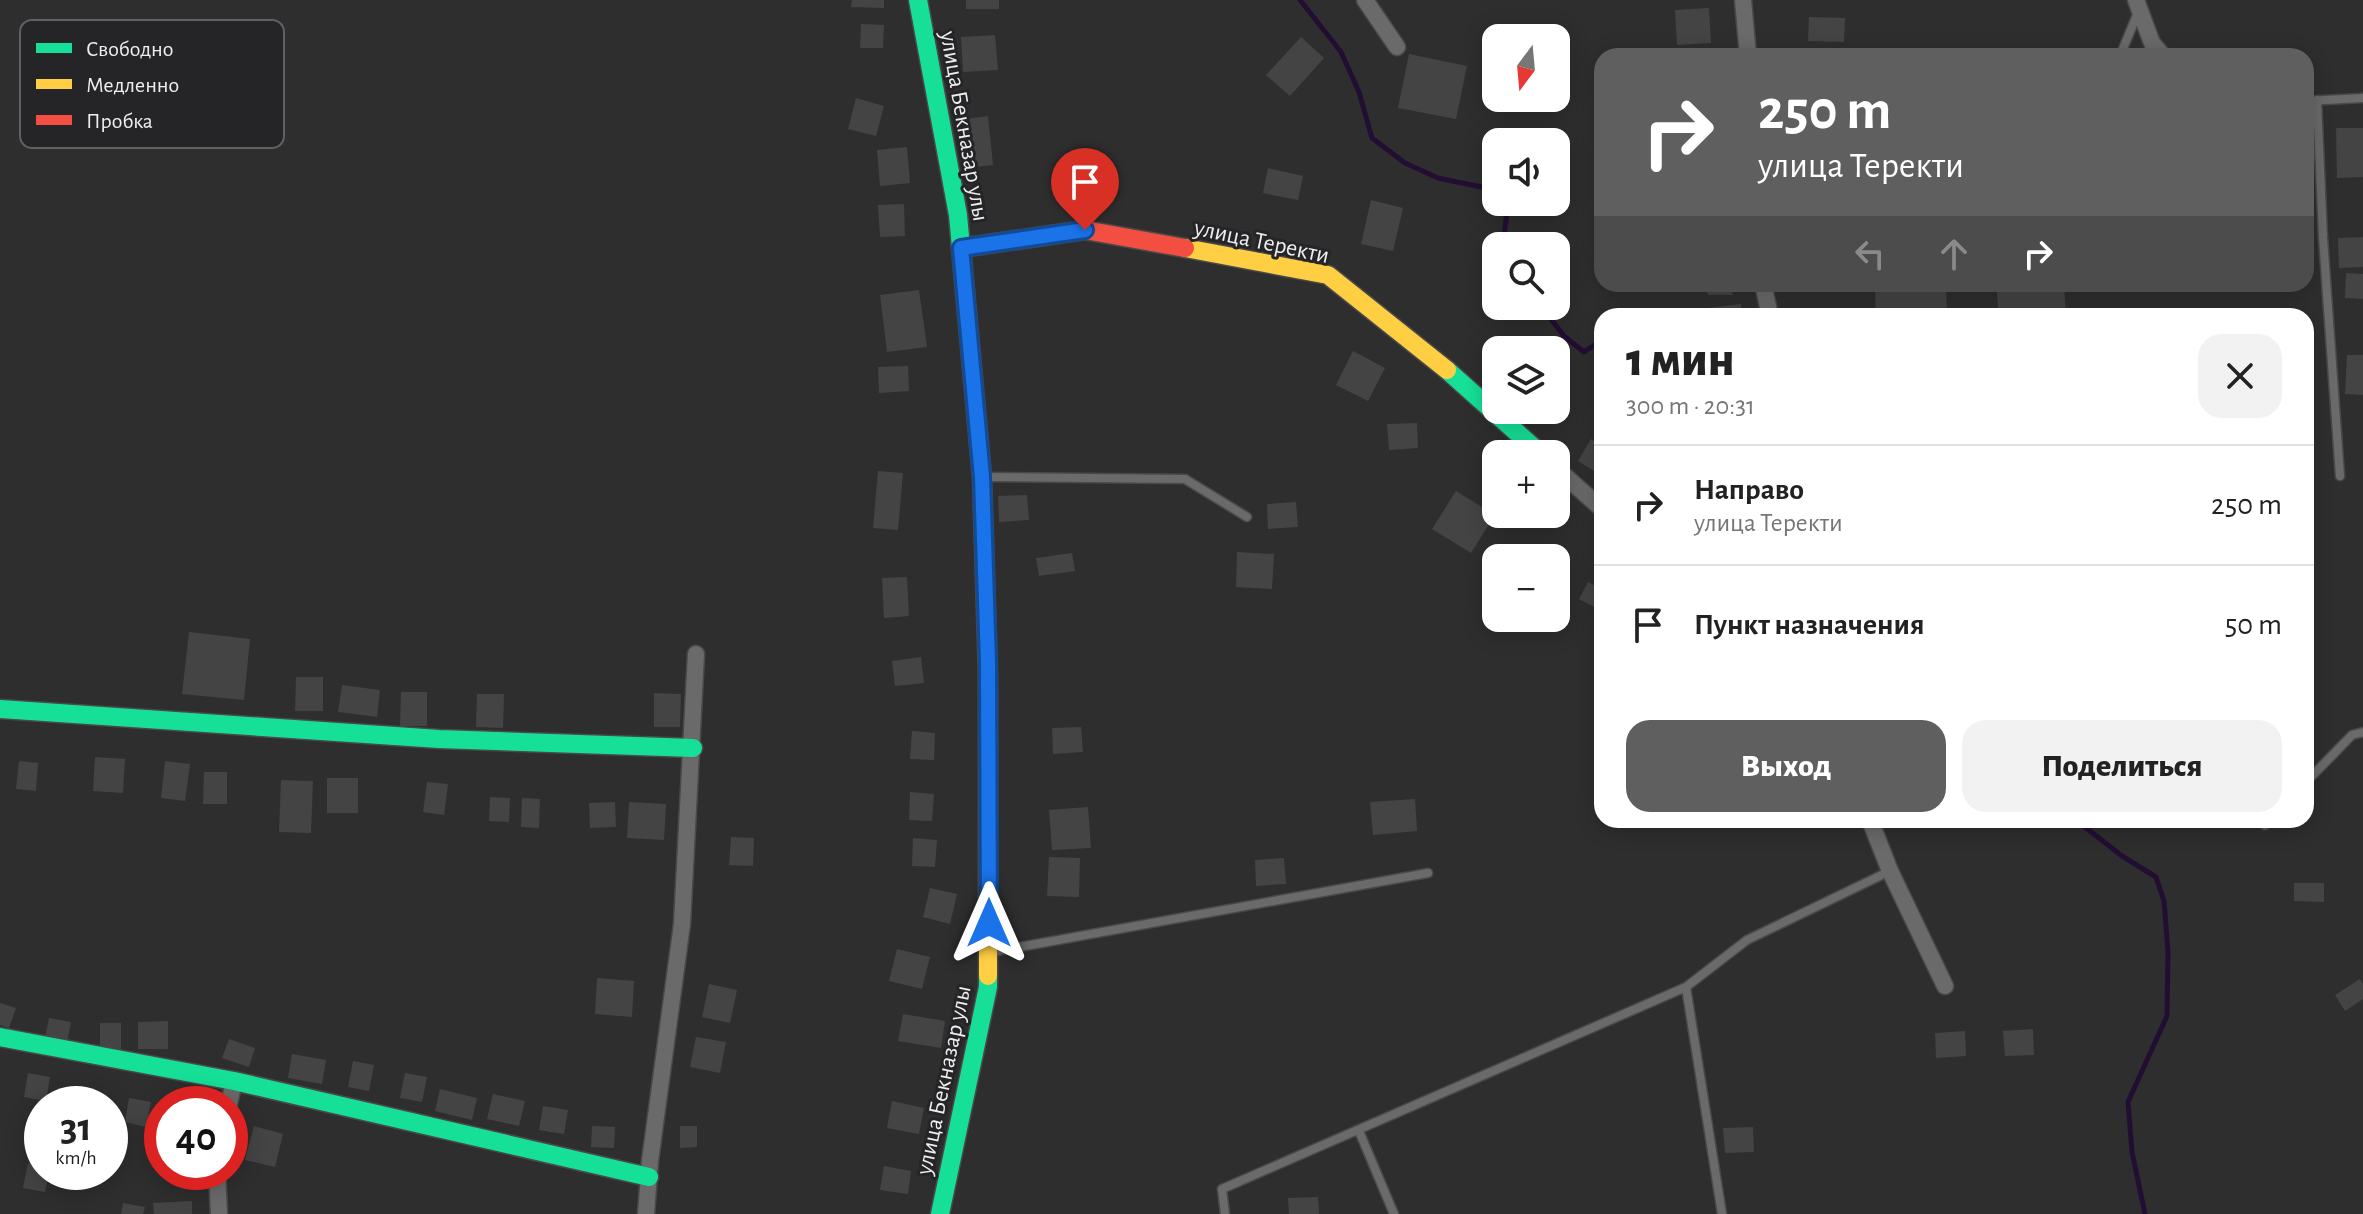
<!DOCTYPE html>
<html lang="ru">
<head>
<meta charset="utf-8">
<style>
	:root { --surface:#fff; --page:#f2f2f2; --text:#222; --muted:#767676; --line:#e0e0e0; --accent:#605f60 }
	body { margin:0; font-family:"Alegreya Sans",sans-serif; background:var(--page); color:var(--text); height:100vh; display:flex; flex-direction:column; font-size:30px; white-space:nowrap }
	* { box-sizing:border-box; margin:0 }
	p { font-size:26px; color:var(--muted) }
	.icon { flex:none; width:44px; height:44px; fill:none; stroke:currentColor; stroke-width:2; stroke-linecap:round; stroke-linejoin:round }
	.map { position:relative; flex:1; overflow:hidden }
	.sheet { position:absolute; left:1594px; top:308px; width:720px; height:520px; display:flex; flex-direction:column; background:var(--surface); border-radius:24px; box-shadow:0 4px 20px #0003 }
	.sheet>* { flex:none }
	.hud { position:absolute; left:1594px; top:48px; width:720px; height:244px; border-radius:24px; box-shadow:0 4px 20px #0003; background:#605f60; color:#fff; overflow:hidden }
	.needle { width:52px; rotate:196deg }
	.buttons { position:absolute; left:1482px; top:24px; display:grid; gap:16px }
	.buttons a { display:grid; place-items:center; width:88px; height:88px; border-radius:16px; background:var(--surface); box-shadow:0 4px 20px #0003; font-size:40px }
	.speed { position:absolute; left:24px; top:1086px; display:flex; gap:16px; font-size:40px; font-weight:700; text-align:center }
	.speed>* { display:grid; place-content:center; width:104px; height:104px; border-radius:50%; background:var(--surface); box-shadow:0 4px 20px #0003; line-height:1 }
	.speed small { font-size:20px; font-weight:400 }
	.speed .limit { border:12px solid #d22; background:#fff; color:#111 }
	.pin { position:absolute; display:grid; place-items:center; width:68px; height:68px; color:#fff; margin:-82px -34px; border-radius:50% 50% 50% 0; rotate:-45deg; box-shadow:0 0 8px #0007 }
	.pin .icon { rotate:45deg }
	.me { position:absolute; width:88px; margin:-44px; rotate:0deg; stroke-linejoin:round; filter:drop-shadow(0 0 6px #0008) }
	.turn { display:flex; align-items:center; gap:28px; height:168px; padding:0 32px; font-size:36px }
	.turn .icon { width:104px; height:104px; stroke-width:2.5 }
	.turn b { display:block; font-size:56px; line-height:68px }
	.lanes { display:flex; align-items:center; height:76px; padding:0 32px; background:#0003; justify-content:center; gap:40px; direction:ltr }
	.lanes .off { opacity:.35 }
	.round { display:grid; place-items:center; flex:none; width:84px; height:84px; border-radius:24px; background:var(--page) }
	.overview { display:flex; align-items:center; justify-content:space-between; height:136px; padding:0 32px }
	h1 { font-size:48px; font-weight:800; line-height:60px }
	.primary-button { display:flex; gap:16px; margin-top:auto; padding:16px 32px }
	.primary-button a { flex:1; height:92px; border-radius:24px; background:var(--accent); color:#fff; font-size:32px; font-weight:800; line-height:92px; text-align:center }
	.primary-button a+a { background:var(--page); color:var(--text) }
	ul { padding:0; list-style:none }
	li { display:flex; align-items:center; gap:24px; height:120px; padding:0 32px; border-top:2px solid var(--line) }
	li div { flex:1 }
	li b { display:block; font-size:30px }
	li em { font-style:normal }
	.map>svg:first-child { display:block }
</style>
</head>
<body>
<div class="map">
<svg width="2363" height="1214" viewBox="0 0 2363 1214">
	<rect width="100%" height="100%" fill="#2f2e2f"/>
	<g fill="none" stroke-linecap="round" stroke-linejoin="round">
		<path stroke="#230e33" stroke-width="5" d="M1300,0l41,52 18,40 13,46 33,25 33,15 58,12
			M1503,202l4,9 -4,35
			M1541,306l23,30 20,16 18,-12
			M2076,820l46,36 34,21 8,24 4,51 -1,64 -39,86 4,50 13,62"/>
	</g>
	<path fill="#454445" d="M852,0h32v8l-33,-1z
		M966,0h33v9h-33z
		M1709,8l2,35 -34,2 -2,-35z
		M1809,17l36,1 -1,24 -36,-1z
		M861,24l23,1 -1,23h-23z
		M995,35l3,35 -35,2 -2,-35z
		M1301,37l23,21 -34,38 -24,-21z
		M1409,54l58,12 -11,53 -58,-11z
		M856,98l28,8 -8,30 -28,-7z
		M988,116l5,49 -27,3 -6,-48z
		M2336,128h27v49l-26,1z
		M907,147l3,36 -30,3 -3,-36z
		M1268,168l35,8 -5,24 -35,-7z
		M1371,200l32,8 -10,43 -32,-7z
		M904,204l1,32 -25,1 -2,-32z
		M2363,237v30l-24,1 -1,-30z
		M2346,273l17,1v25l-18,-1z
		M1704,284h27l2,11h-25z
		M1875,284h71l1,32h-71z
		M1996,284h68l2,32h-67z
		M919,290l8,57 -40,5 -7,-57z
		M1741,304l1,12h-33l-1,-8z
		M1353,351l32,17 -17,33 -32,-16z
		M2347,355h16v40l-18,-1z
		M908,366l1,25 -30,2 -1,-26z
		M1417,423l1,25 -29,2 -2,-26z
		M1591,439l11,7v30l-24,-15z
		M878,471l25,2 -5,57 -25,-2z
		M1456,491l39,24 -24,38 -39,-24z
		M1027,495l2,25 -30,2 -1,-26z
		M1296,502l2,25 -30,2 -1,-25z
		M1237,552l37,2 -2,35 -36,-2z
		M1072,553l3,18 -36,5 -3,-18z
		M907,577l2,39 -25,2 -2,-40z
		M1588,582l14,7v22l-23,-12z
		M189,632l61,7 -6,61 -62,-6z
		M921,657l3,26 -29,3 -3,-25z
		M296,677h27v34h-28z
		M342,685l38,5 -3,27 -39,-5z
		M401,692h26v34h-27z
		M654,693l27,1 -1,33h-26z
		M477,694h27l-1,34 -27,-1z
		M1081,727l2,25 -30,2 -1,-26z
		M912,731l23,2 -1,27 -24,-1z
		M95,757l30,2 -2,34 -30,-2z
		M19,761l19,2 -2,28 -20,-2z
		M165,761l25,3 -5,37 -24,-3z
		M204,772h23v32h-24z
		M327,778h31v35h-31z
		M281,780l32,1 -2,52 -32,-1z
		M427,782l21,2 -4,31 -21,-3z
		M910,792l24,2 -2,27 -23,-1z
		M490,797l20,1 -1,24 -20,-1z
		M522,798l18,1 -1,29 -18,-1z
		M1415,799l2,32 -44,4 -3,-33z
		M615,802l1,25 -26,1 -1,-25z
		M629,802l37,2 -2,36 -37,-2z
		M1088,807l3,41 -39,2 -3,-40z
		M731,837l23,1 -1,28 -24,-1z
		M913,838l24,2 -2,27 -23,-1z
		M1049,857l31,1 -1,39 -32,-1z
		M1284,858l2,26 -30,2 -1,-26z
		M2294,883h30v19l-30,-1z
		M930,888l27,6 -7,30 -27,-7z
		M897,949l33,8 -8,32 -33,-8z
		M597,978l37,3 -2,36 -37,-3z
		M2360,979l3,5v15l-18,12 -10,-16z
		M709,984l28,6 -7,33 -28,-6z
		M0,1003l16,5 -7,20 -9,-3z
		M903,1014l42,7 -4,27 -43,-7z
		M49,1018l22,4 -5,25 -22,-4z
		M168,1021v28h-30v-27z
		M100,1023h21v26l-21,-1z
		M2033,1029l1,26 -29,1 -2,-25z
		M1965,1031l1,25 -30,2 -1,-25z
		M696,1037l30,5 -6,31 -30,-6z
		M229,1039l26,9 -6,19 -27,-9z
		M292,1054l34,6 -4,24 -34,-6z
		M353,1061l21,4 -5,26 -21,-4z
		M28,1073l22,4 -4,24 -22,-4z
		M405,1073l22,4 -5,25 -22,-4z
		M440,1089l37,9 -5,22 -37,-9z
		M493,1094l32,7 -6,25 -32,-7z
		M129,1098l22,4 -5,25 -21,-5z
		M892,1101l32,7 -5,26 -32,-6z
		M543,1106l25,4 -4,24 -25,-4z
		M254,1126l29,8 -8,33 -30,-7z
		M592,1126l23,1 -1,21 -23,-1z
		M680,1126h17v21l-17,1z
		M1753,1127l1,25 -29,1 -2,-25z
		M28,1163l14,3v6h7l-4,20 -22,-4z
		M884,1166l27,5 -3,23 -28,-4z
		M1318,1197l1,17h-30l-1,-16z
		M192,1201v13h-38l-1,-11z
		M123,1203l22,4 -2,7h-22z"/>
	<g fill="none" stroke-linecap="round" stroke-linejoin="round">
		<defs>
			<path id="lane" d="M2120,56l19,-46
				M2317,100l6,138 17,238
				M2306,101l57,-3
				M986,477l199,2 62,38
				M2306,782l46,-47 11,-3
				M2265,825l5,-5
				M992,952l436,-79
				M1686,987l36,227
				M1359,1131l35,83
				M1225,1214l-3,-25 464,-202 61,-47 143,-69"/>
			<path id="street" d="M1365,0l32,47
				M1743,0l5,56
				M2136,0l16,43 11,13
				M1763,284l7,32
				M1556,468l46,41
				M1870,820l20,51 55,115
				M229,1104l5,-23
				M217,1172l2,42
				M646,1214l4,-53 32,-237 14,-270"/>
			<path id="fast" d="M918,0l40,215 24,262 6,198
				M1447,370l94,84
				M0,709l439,30 254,9
				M0,1037l234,44 415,96
				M940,1214l48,-227v-11"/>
			<path id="slow" d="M1185,248l143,27 119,95
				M988,675v301"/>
			<path id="jam" d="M961,248l124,-18 100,18"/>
		</defs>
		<use href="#lane" stroke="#4a494a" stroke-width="11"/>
		<use href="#street" stroke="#4a494a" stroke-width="19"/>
		<use href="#fast" stroke="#4a494a" stroke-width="21"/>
		<use href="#slow" stroke="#4a494a" stroke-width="21"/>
		<use href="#jam" stroke="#4a494a" stroke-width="21"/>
		<use href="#lane" stroke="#6a6a6a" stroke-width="8"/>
		<use href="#street" stroke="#6a6a6a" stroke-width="16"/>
		<use href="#fast" stroke="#16e098" stroke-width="18"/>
		<use href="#slow" stroke="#ffcf43" stroke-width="18"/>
		<use href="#jam" stroke="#f24e42" stroke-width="18"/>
	</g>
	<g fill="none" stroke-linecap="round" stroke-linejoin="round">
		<defs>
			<path id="route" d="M989,923l-1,-260 -6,-186 -21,-229 124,-18"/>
		</defs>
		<use href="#route" stroke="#114b97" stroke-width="20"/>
		<use href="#route" stroke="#1a73e8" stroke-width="14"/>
	</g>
	<g text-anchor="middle" stroke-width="6" stroke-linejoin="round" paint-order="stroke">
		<g font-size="24" fill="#eeedef" stroke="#252426">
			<text transform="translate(965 126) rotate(80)" y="8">улица Бекназар улы</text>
			<text transform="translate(1262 241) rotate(12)" y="8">улица Теректи</text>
			<text transform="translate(943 1080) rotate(-78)" y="8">улица Бекназар улы</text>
		</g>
	</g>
	<rect x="20" y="20" width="264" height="128" rx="12" fill="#252426" stroke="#616062" stroke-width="2"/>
	<rect x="36" y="43" width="36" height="10" fill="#16e098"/>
	<rect x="36" y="79" width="36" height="10" fill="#ffcf43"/>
	<rect x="36" y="115" width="36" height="10" fill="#f24e42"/>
	<g font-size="22" fill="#eeedef">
		<text x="86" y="56">Свободно</text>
		<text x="86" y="92">Медленно</text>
		<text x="86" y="128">Пробка</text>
	</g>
</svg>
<div class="buttons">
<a><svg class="needle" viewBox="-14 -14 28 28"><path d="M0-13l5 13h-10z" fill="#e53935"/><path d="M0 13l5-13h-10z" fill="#767676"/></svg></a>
<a><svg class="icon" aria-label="sound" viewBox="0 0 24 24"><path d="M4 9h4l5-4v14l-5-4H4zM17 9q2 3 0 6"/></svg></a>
<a><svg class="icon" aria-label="search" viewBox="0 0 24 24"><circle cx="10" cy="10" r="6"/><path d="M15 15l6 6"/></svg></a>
<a><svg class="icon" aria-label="layers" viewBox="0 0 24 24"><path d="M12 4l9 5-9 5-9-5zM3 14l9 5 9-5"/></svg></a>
<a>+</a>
<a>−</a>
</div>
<div class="speed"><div>31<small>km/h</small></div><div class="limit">40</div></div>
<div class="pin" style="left:1085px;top:230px;background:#d93025"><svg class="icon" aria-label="arrive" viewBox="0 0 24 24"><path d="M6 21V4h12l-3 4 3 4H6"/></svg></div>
<svg class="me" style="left:989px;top:923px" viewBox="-20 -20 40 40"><path d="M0-17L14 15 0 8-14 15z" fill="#1a73e8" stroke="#fff" stroke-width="4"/></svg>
<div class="hud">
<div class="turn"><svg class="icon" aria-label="right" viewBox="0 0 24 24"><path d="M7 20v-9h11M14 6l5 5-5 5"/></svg><div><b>250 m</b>улица Теректи</div></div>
<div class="lanes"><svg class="icon off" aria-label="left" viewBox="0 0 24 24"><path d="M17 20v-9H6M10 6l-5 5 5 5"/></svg><svg class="icon off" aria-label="ahead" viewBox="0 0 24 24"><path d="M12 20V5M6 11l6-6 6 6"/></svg><svg class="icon" aria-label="right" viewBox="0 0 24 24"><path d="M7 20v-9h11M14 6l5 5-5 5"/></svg></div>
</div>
<section class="sheet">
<div class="overview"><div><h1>1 мин</h1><p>300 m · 20:31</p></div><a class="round"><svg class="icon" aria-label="close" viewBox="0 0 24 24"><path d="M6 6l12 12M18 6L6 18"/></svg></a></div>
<ul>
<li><svg class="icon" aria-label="right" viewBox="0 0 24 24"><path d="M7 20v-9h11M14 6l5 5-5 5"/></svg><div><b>Направо</b><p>улица Теректи</p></div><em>250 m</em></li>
<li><svg class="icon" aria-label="arrive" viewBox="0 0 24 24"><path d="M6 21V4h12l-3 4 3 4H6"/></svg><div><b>Пункт назначения</b></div><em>50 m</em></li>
</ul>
<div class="primary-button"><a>Выход</a><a>Поделиться</a></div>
</section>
</div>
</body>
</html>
